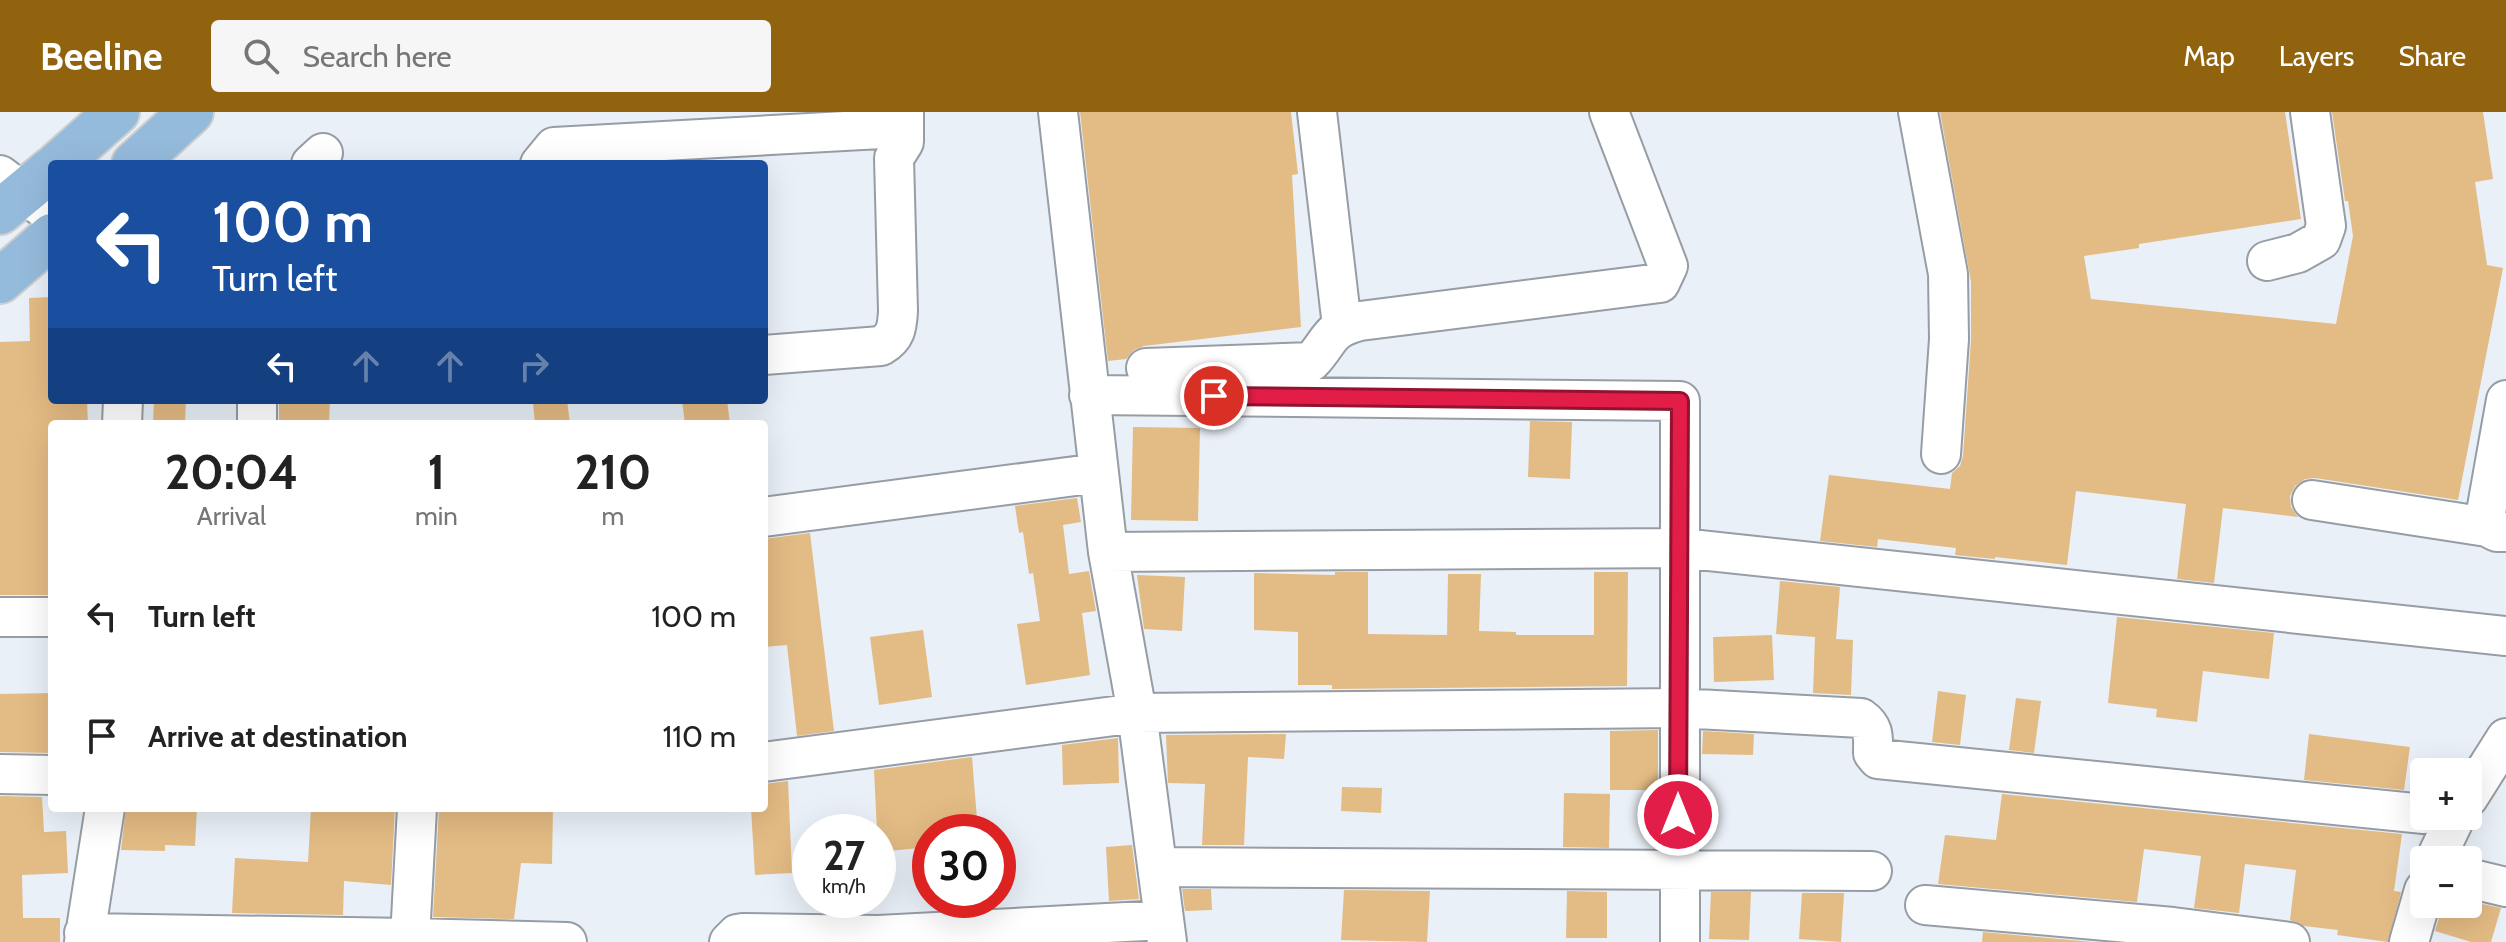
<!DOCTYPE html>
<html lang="en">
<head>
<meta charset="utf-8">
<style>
	:root { --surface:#fff; --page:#f6f6f6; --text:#222; --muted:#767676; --accent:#91630e }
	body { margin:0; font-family:Cabin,sans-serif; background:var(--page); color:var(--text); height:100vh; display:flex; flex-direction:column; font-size:30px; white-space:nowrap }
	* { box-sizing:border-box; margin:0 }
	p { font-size:26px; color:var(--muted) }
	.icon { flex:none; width:44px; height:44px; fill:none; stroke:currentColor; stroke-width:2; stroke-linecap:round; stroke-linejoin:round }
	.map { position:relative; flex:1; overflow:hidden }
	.drawer { position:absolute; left:48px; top:308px; width:720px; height:392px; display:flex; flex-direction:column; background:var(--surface); border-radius:8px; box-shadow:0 8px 32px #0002 }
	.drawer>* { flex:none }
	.top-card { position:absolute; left:48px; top:48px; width:720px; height:244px; border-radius:8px; box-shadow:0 8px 32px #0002; background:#1a4fa0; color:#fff; overflow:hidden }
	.buttons { position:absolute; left:2410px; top:646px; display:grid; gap:16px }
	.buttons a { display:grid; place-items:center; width:72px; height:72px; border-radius:8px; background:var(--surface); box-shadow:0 8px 32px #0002; font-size:40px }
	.speed { position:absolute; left:792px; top:702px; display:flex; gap:16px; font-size:40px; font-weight:700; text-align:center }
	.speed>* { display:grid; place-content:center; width:104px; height:104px; border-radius:50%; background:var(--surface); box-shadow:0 8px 32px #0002; line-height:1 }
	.speed small { font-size:20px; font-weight:400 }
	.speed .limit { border:12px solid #d22; background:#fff; color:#111 }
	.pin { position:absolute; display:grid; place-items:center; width:68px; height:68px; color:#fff; margin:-34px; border:4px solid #fff; border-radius:50%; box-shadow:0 2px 8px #0007 }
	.me { position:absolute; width:88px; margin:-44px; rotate:0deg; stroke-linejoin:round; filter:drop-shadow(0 0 6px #0008) }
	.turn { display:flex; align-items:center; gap:28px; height:168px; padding:0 32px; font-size:36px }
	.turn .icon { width:104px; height:104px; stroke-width:2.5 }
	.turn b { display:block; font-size:56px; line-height:68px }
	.lanes { display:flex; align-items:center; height:76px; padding:0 32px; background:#0003; justify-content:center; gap:40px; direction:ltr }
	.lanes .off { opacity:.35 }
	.eta { display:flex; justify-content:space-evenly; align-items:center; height:136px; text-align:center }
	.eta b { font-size:48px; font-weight:800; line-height:56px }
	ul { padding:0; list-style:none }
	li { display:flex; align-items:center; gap:24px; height:120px; padding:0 32px }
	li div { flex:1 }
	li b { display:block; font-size:30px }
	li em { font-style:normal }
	header { display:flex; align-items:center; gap:48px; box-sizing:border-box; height:112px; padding:0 40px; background:var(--accent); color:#fff }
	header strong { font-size:38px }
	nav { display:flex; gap:44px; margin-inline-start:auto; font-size:28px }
	.search { width:560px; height:72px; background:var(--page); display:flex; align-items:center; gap:20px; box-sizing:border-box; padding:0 28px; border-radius:8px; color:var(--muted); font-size:30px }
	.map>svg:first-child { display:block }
</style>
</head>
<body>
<header>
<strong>Beeline</strong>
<div class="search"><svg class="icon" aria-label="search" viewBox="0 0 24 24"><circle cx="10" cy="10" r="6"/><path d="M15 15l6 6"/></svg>Search here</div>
<nav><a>Map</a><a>Layers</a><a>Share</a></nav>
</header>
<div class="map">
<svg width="2506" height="830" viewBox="0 0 2506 830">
	<rect width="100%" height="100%" fill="#e9f0f7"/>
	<path fill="#e3bb84" d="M1080,0h211l7,62 -6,1 9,152 -157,19 -10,4 -8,9 -18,2z
		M1940,0h345l16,107 -162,25v4l-55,8 7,43 245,25 17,-88 -5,-35h-3l-13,-89h151l10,67 -18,3 12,83 16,3 -45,232 -143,-22 -10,1 -10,7 -5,10 1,11 7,10 -75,-9 -9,75 -37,-4 9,-75 -110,-13 -9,74 -72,-8v2l-40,-4 1,-7 -78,-9 -1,8 -57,-6 9,-66 121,14 2,-16 8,-7 3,-10 8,-116v-58z
		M52,185v103h35l1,24h-36v171h-52v-253l30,-1 -1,-43z
		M154,288h32l-1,24h-32z
		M279,288h51l-1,24h-50z
		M567,288l3,24h-35l-2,-21z
		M682,288h45l3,24h-45z
		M1530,309l42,1 -2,57 -42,-2z
		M1133,315l67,1 -2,93 -67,-1z
		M1077,386l4,24 -18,3 6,49 20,-3 7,40 -14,2 8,62 -64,10 -9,-61 23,-3 -7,-48 -4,1 -6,-42 -4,1 -4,-27z
		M810,421l24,198 -37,5 -10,-91 -23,2v-108z
		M1335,460h33v62l79,1 1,-61h33l-2,57 37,1v3h78v-63h34l-1,114 -295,3v-4h-34v-53l-44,-2v-57l81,2z
		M1137,463l48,2 -3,54 -38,-2z
		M1780,469l60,6 -4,52 17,1 -2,55 -38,-2 2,-56 -39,-3z
		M2117,505l157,16 -5,46 -66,-8 -6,51 -41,-5 1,-8 -49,-6z
		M923,518l9,67 -53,8 -9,-68z
		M1772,523l2,45 -60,2 -1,-45z
		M1938,579l28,4 -6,50 -28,-3z
		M52,581v60l-52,-1v-58z
		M2016,586l25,3 -7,52 -25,-3z
		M1658,618v60h-48v-59z
		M1703,619l51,3 -1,21 -51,-1z
		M1286,622l-2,25 -36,-2 -4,88h-42l3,-61 -37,-1 -2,-48z
		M2309,622l101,13 -6,43 -100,-10z
		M1118,626l1,45 -56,2 -1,-40z
		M972,645l6,75h-48v15l-52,5 -4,-82z
		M788,669l4,92 -37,2 -4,-67h13v-24z
		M1342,675l40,1 -1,25 -40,-2z
		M1564,681l46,1 -1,54 -46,-1z
		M2002,682l400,40 -8,57 7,1 -13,50 -51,-7 1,-5 -34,-4 -14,-6 6,-50 -51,-6 -6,49 -45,-5 7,-52 -57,-7 -7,53 -199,-18 7,-49 51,5z
		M0,684l42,1 2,35 22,-1 2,42 -46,2 1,43h37v24h-60z
		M126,696h71l-2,38 -30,-1v6l-44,-1z
		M311,696h84l-4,77 -47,-4 -1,34 -111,-2 3,-55 73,4z
		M439,696h114l-1,56 -31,-1 -7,56 -81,-2z
		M1132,733l7,54 -30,2 -3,-54z
		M1182,777h29l1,21 -27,1z
		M1344,778l86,1 -3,51 -86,-2z
		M1567,779l40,1v46h-41z
		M1711,780h40l-2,48 -40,-1z
		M1802,781h42l-3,49 -42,-3z
		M2468,789l33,7 -10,34h-20l-36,-11 8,-27h25z
		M1983,820l110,10h-111z"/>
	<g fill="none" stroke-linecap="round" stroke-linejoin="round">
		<defs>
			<path id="minor" d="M1058,0l50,440 29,161 30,229
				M1317,0l25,214
				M1918,0l30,162 1,65 -8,115
				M311,52l12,-11
				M540,52l14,-17 327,-18
				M0,63l52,40
				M2267,149l31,-8 23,-13 5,-14 -16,-114
				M764,243l117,-9c15,-9 16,-18 17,-35l-4,-153 10,-16v-30
				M1146,256l165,-6c21,-22 15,-32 49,-41l300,-38 8,-17 -59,-154
				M1089,283l591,6v541
				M2506,288l-21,118 2,9 10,5h9
				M122,312l1,-24
				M257,312v-24
				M2312,388l175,27
				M764,405l334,-44
				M1108,440l573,-4 825,88
				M0,505h52
				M764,650l373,-49 541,-5 183,10c14,10 12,19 12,35l5,6 546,55
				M0,662l52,1
				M2468,686l38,-60
				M2435,748l21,-44
				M1158,755l714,4
				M2468,766l38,9
				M1925,793l248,22 117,15
				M84,821l326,5 7,-130
				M410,826l157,4
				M84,830l21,-134
				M729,830l8,-8 6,-1 135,2 286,-15
				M2409,830l15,-52"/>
			<path id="major" d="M58,52l59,-52
				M134,52l57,-52
				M0,100l52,-43
				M0,169l52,-45"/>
		</defs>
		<use href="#minor" stroke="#979da4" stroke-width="42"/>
		<use href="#major" stroke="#cececf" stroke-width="48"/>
		<use href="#minor" stroke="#fff" stroke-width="38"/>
		<use href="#major" stroke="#95bbdc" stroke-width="44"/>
	</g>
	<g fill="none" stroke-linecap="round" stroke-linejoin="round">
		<defs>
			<path id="route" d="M1214,284l466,5 -2,414"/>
		</defs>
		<use href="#route" stroke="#92132f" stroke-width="20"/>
		<use href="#route" stroke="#e11d48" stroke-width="14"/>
	</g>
</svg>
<div class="buttons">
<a>+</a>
<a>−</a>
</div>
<div class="speed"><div>27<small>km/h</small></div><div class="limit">30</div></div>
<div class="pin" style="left:1214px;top:284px;background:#d93025"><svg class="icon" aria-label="arrive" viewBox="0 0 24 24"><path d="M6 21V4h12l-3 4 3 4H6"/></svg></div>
<svg class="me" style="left:1678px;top:703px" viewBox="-20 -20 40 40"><circle r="17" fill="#e11d48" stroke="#fff" stroke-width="3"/><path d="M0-11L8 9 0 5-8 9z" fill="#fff"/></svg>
<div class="top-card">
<div class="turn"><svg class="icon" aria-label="left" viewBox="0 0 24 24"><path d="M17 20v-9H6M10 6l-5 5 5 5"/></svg><div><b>100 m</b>Turn left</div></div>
<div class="lanes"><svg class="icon" aria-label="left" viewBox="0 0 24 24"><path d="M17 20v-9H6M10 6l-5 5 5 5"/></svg><svg class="icon off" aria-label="ahead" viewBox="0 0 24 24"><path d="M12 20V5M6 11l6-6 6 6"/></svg><svg class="icon off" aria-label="ahead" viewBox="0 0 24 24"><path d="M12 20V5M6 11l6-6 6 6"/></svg><svg class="icon off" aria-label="right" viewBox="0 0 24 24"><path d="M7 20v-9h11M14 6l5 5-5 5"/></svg></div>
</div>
<section class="drawer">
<div class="eta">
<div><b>20:04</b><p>Arrival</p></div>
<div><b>1</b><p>min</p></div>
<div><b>210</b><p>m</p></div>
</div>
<ul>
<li><svg class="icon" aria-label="left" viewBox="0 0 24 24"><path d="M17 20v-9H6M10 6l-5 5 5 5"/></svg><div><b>Turn left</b></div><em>100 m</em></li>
<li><svg class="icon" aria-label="arrive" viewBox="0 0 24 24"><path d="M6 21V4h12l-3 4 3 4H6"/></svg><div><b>Arrive at destination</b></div><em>110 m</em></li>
</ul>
</section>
</div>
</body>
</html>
